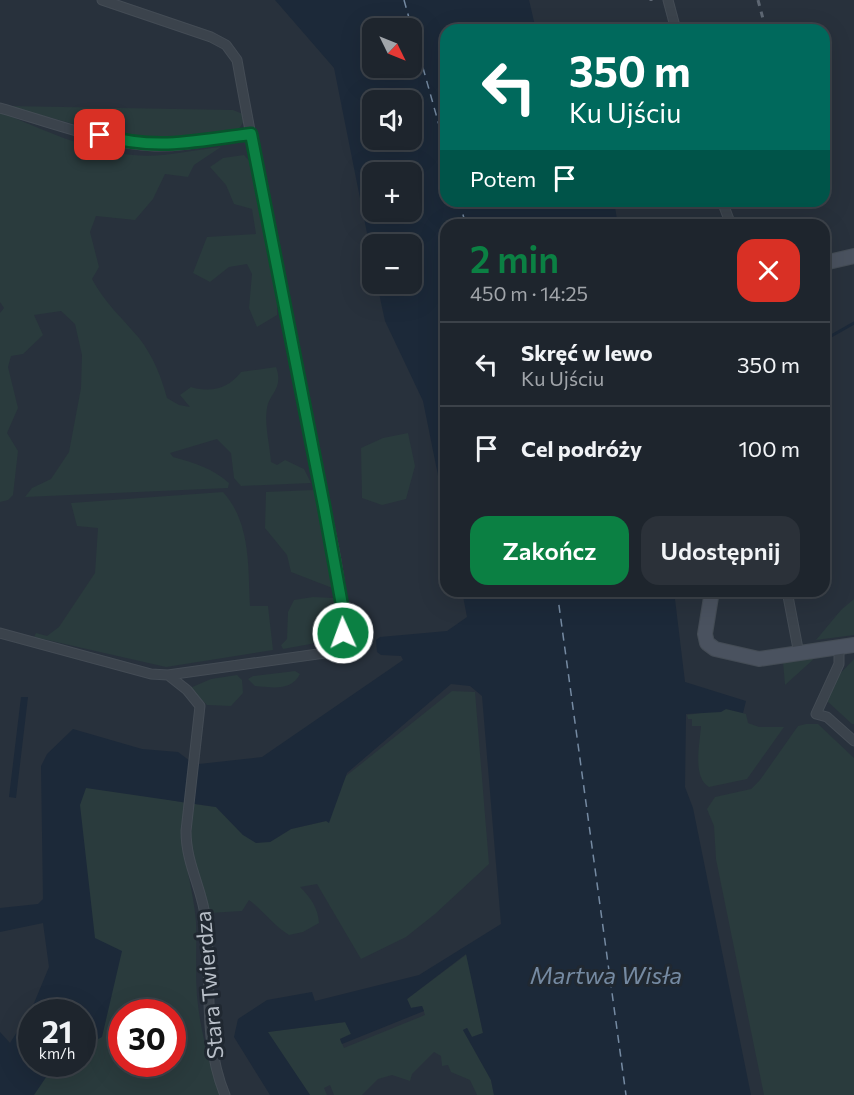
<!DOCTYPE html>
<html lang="pl">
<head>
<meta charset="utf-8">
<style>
	:root { --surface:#1e252d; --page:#2b3139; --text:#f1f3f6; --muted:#a1a5aa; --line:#3c4249; --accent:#0b8043 }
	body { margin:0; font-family:Commissioner,sans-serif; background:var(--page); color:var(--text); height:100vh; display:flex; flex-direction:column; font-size:22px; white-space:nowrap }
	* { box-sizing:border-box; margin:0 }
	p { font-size:20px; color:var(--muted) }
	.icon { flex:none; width:33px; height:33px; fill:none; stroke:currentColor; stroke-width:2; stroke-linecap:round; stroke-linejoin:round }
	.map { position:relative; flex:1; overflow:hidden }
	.sheet { position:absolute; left:440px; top:219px; width:390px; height:378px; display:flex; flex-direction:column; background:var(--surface); border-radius:18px; box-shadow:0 6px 24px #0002,0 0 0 2px var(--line) }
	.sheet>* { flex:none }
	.top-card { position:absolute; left:440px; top:24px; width:390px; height:183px; border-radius:18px; box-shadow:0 6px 24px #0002,0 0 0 2px var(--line); background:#00695c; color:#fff; overflow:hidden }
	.needle { width:39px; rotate:133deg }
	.buttons { position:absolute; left:362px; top:18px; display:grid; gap:12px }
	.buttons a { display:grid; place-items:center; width:60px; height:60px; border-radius:12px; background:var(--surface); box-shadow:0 6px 24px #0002,0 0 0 2px var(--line); font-size:30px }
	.speed { position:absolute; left:18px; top:999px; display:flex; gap:12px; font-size:30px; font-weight:700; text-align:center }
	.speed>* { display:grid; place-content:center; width:78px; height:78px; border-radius:50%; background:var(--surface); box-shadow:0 6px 24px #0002,0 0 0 2px var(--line); line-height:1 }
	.speed small { font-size:15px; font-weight:400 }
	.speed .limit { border:9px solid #d22; background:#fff; color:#111 }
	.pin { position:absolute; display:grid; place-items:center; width:51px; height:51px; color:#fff; margin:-26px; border-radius:12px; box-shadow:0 3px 9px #0006 }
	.me { position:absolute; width:66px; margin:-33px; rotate:358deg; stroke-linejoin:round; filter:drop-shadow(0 0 4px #0008) }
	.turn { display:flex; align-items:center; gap:21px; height:126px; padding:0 30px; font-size:27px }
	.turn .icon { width:78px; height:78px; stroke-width:2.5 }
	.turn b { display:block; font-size:42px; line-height:51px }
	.then { display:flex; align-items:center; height:57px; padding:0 30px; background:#0003; gap:12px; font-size:22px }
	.round { display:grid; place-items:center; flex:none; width:63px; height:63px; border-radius:18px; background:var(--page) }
	.headline { display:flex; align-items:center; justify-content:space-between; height:102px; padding:0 30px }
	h1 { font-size:36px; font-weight:600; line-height:45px; color:var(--accent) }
	.button { display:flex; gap:12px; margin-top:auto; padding:12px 30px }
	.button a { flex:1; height:69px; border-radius:18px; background:var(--accent); color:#fff; font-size:24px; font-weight:600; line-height:69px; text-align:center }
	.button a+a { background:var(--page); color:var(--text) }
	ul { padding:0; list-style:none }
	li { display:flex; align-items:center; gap:18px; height:84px; padding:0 30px; border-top:2px solid var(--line) }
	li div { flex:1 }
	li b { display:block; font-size:22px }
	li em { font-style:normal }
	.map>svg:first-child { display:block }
</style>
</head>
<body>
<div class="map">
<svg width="854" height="1095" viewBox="0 0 854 1095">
	<rect width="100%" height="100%" fill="#28313c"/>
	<path fill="#2a3b3d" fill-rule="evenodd" d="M8,106l225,4 10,4 1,7 -5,8 -87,12 -24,-2z
		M0,112c42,17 87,39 133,43 30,3 59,-5 88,-8l-27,18 -6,12 -23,-3 -12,25 -18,21 -39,-4 -6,16 9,35 -7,12c12,23 30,39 47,59 14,18 22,38 28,60l12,7 11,2 -10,-12 11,-8c20,6 37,2 50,-15l35,-5c8,22 -7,26 -9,41 -3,16 3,38 4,54l6,3 8,-5 19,9 7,14 -70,3 -7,-8 -3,-25 -14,-14 -47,14 3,4c22,6 39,11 56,26l-1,5 -203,9 7,-9 19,-9 18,-27 12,-64 1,-33 -7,-31 -14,-13 -27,4 9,20 -20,19 -12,2 -3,11 10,41 -11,25 11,18 -5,44 -5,5 -8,2v-189l4,-5 -4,-6z
		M244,155l10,11 23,129v20l-20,12 -8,-19 3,-34 -5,-10 -18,3 -19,15 -17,-9 14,-36 49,-3 -4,-25 -18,-5 -8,-19 -16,-18 13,-9z
		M408,433l7,33 -9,33 -24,6 -20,-7 -1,-50 22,-10z
		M315,490l2,1 18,98 -44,-17 -4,-17 -22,-27 1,-36z
		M223,492c28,31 25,75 27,114h18l5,44 -107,17 -132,-30 2,-4 11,3 12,-9 36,-54 3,-45 -21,-2 -6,-23z
		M313,597l21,1 2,18 -4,17 -16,10 -33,6 -2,-4 6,-6 1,-27 6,-12z
		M854,599v36l-38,5 25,-30z
		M816,657l-31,28 -2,-23z
		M854,659v65h-2l-25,-23 7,-21z
		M295,671l5,3c-9,18 -29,13 -45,12l-7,-7 5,-3z
		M237,675l5,5 1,13 -12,13 -24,-1 -17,-17 21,-9z
		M452,691l23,1 14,172 -54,50 -29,23 -45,22 -44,-75 -17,3c11,11 18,21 19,36l-16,9 -14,3c-16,-10 -25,-24 -40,-35l-7,11 -33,2 -19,-69 4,-40 22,3 27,28 27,7 21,-13 35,-8 20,-45z
		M727,709l19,5 2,9 11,4h25l-37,52 -38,8c-17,-10 -9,-44 -8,-61h-9v-7h-4l-1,-4z
		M806,724h12l36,34v337h-90l-48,-236 -2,-33 -7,-17 8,-12 36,-8 9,-9 38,-54z
		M76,781l110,22c-10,42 7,78 10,119 1,24 -1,49 1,74 3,33 12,68 24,99h-211l22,-31h50zM122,1012h50v52h-50z
		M467,954l16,79 -11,4 -5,-9 -4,2 28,50 3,15h-17l-7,-15 -19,-8 -3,-7 -6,1 -1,-10 -7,-4 -22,22 -2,7 -18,-6 -14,4 -16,16h-28l-4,-10 -6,3 3,7h-17l-43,-63 79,-10 5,12 -11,5 4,9 81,-33 -3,-9 -11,2 -4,-9z"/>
	<path fill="#1c2939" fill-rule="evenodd" d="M275,0h254l7,30h-90v171h168l4,24h-172l-1,285 -22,-109 -38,-80 -8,-37h34v-40h-39v14l-38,-190zM411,28v40h-39v-40zM411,100v40h-39v-40zM411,172v40h-39v-40z
		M462,591h212l11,91 61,19 -3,12 -17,-4 -5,3 -35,2 -1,73 8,21 58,287h-257l-3,-15 -28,-50 4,-2 5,9 11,-4 -17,-79 -59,45 4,9 11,-2 2,5 -82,33 -2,-5 11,-5 -6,-12 -77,10 42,63h-40l-36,-58 4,-18 29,-19 45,-8 3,9 104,-26 82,-51 -19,-228 -12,-10 -19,-2 -104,89 -18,50 -3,-2 -35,8 -21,13 -14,1 -13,-8 -27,-28 -130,-19 -6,17 15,133 27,13 -20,86 -19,10 -1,-35h-50v52h23l-21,31h-34v-63l10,11 22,-35 17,-41 -6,-44 -43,9v-24l38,-4 5,-5 -2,-133 6,-12 26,-25 69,20 36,3 12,9v4l72,-8 141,-97 -2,-4 -20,-1 -4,-3 -1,-12 4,-3 67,-6 20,-14z
		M21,697h7l-12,101 -7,-1z"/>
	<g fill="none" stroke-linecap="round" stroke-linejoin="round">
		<path stroke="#1c2939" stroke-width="3" d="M824,340l30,-17"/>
		<path stroke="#758aa2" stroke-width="1.5" stroke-dasharray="8 6" stroke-linecap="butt" d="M404,0l42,150
			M459,201l7,24
			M557,591l69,504"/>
		<defs>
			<path id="street" d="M668,0l8,30
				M0,108c46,13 107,36 154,38 32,1 65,-8 97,-12
				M722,201l9,24
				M787,591l12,63
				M0,633l151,41 17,1 171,-24c12,-51 -14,-140 -25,-193 -26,-132 -53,-265 -77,-398l-11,-15 -15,-8 -109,-37
				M839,648v16l-23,50 11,3 27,24
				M168,675l19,15 13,16 -14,125c0,34 17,59 20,90 6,58 -4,119 19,174"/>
			<path id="secondary" d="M824,263l30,-7
				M712,591l-7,43 2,9 8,6 44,10 95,-14"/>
		</defs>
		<use href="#street" stroke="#444c55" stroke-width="11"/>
		<use href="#secondary" stroke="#444c55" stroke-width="16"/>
		<use href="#street" stroke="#3b434c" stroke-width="9"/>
		<use href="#secondary" stroke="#4a525f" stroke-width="14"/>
		<path stroke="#5e6773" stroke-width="3" stroke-dasharray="6 6" stroke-linecap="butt" d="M651,0v1
			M758,0l8,30"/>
	</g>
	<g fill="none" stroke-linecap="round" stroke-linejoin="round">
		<defs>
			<path id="route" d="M100,135c59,16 92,6 151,-1l73,372 18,99 1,28"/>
		</defs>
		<use href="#route" stroke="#07532c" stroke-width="15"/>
		<use href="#route" stroke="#0b8043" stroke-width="10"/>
	</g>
	<g text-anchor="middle" stroke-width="6" stroke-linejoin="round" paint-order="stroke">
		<g font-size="22" fill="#b7bec7" stroke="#202831">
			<text transform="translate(209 985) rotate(-95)" y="8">Stara Twierdza</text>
		</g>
		<g font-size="24" font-style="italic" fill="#758aa2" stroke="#202831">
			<text x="606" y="984">Martwa Wisła</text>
		</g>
	</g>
</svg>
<div class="buttons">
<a><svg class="needle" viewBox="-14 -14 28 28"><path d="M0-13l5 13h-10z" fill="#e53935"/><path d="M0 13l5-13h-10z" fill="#a1a5aa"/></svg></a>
<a><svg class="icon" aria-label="sound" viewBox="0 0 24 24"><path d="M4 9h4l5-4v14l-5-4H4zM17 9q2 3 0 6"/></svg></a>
<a>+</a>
<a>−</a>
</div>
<div class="speed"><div>21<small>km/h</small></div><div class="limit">30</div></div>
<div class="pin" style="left:100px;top:135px;background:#d93025"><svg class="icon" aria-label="arrive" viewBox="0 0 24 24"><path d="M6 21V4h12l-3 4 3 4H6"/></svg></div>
<svg class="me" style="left:343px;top:633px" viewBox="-20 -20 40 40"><circle r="17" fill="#0b8043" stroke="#fff" stroke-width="3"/><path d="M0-11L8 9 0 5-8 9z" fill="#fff"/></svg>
<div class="top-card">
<div class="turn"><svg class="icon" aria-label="left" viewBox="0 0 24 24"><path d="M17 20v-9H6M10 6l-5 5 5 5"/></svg><div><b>350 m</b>Ku Ujściu</div></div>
<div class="then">Potem<svg class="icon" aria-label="arrive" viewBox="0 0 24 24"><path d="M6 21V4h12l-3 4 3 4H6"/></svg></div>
</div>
<section class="sheet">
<div class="headline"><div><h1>2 min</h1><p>450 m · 14:25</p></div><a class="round" style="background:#d93025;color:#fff"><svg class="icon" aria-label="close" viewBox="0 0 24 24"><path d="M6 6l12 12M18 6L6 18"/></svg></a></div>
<ul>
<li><svg class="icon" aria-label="left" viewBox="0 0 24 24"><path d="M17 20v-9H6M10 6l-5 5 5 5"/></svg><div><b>Skręć w lewo</b><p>Ku Ujściu</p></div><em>350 m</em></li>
<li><svg class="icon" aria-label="arrive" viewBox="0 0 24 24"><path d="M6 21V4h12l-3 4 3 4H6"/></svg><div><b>Cel podróży</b></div><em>100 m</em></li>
</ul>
<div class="button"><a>Zakończ</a><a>Udostępnij</a></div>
</section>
</div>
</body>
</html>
